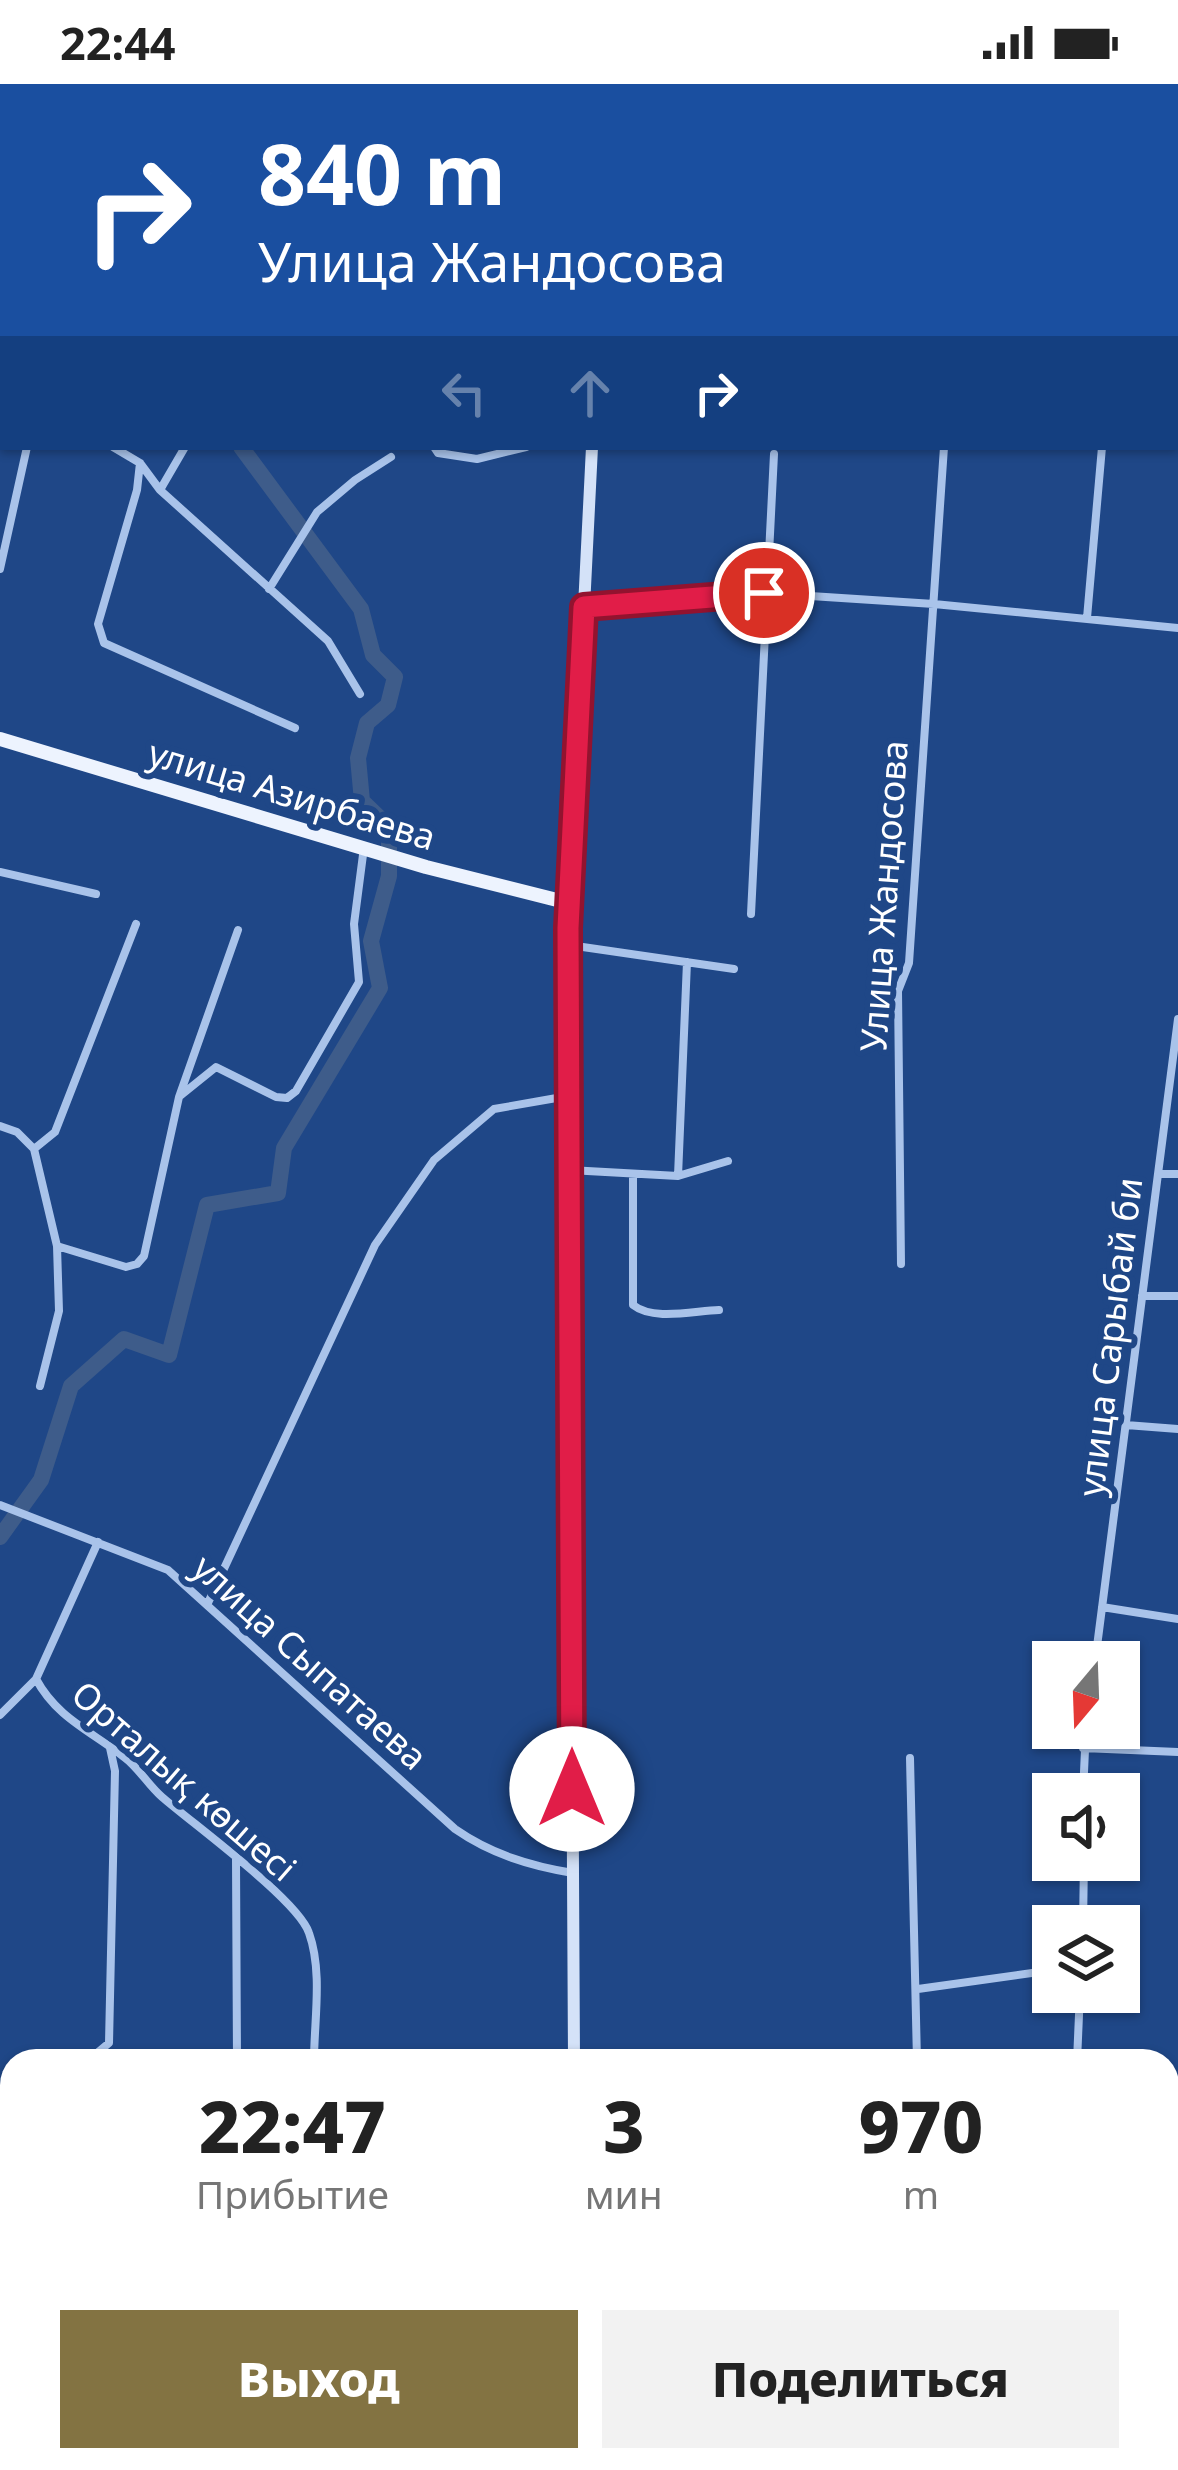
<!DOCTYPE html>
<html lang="ru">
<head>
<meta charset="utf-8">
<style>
	:root { --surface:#fff; --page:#f2f2f2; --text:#222; --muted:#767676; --accent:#837342 }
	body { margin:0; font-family:"Noto Sans",sans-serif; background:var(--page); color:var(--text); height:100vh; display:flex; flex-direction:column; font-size:45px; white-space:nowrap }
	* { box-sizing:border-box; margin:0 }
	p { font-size:39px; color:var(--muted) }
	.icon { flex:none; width:66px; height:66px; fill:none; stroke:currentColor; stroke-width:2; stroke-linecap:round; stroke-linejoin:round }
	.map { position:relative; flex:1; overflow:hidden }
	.sheet { position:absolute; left:0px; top:1965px; width:1179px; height:423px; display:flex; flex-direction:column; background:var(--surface); border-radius:36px 36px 0 0; box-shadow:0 3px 9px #0004 }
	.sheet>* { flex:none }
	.banner { position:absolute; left:0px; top:0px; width:1179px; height:366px; box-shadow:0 3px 9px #0004; background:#1a4fa0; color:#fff; overflow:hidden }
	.needle { width:78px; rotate:199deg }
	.buttons { position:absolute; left:1032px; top:1557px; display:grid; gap:24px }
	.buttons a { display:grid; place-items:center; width:108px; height:108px; border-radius:0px; background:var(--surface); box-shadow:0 3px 9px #0004; font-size:60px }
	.pin { position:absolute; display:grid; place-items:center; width:102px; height:102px; color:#fff; margin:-51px; border:6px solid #fff; border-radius:50%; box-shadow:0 3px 12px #0007 }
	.me { position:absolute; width:132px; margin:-66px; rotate:0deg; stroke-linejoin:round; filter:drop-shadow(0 0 9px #0008) }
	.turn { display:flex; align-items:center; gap:42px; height:252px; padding:0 60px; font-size:54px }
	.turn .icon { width:156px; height:156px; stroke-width:2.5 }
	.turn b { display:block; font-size:84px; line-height:102px }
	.lanes { display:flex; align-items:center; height:114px; padding:0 60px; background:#0003; justify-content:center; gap:60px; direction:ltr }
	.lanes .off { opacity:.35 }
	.eta { display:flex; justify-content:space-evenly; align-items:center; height:204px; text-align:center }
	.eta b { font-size:72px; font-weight:800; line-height:84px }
	.button { display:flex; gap:24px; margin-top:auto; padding:24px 60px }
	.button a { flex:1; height:138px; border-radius:0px; background:var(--accent); color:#fff; font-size:48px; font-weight:800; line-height:138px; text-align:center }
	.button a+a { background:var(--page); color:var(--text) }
	.status { display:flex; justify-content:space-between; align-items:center; height:84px; padding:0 60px; background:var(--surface); direction:ltr }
	.status svg { height:33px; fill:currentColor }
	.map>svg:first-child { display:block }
</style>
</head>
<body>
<div class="status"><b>22:44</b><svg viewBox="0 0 49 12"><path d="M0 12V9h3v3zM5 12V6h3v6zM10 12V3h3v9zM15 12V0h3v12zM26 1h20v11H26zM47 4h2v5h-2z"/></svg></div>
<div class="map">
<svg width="1178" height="2386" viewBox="0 0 1178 2386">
	<rect width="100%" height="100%" fill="#1f4787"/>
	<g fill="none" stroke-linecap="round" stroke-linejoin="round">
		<path stroke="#3e5c8a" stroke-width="16" d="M358,3l2,-3
			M0,1453l41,-57 30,-94 53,-47 45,16 38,-150 71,-12 6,-45 96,-160 -9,-47 18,-65v-49l-27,-26 -4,-43 9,-35 21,-18 7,-28 -22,-22 -12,-46 -120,-162"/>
		<path stroke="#a9c3ea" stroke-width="8" d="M211,0l13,3
			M112,3v-3
			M252,3l4,-3
			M1124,3v-3
			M1176,167h2
			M0,309h3
			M113,363l27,16 20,27 168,151 32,53
			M434,363l4,6 39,6 49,-12
			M140,379l-3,27 -39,134 6,19 191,85
			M160,406l25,-43
			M0,485l27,-122
			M269,505l48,-77 38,-32 36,-23
			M584,523l180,-14 170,11 244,24
			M1087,534l15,-171
			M0,788l96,22
			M751,830l23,-460
			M569,861l165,24
			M180,1012l36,-29 60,30 11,1 9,-7 63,-109 -5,-58 10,-77
			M0,1042l17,6 17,17 23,97 69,21 11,-3 7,-8 35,-159 59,-167
			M34,1065l21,-17 81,-208
			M569,1086l109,6 50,-15
			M633,1090v131c20,16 60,6 86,5
			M1159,1090h19
			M678,1092l9,-214
			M901,1180l-3,-273 11,-28 35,-516
			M1142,1212h36
			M40,1302l19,-75 -2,-65
			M1126,1341l52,4
			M0,1421l168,65 287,259c36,25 75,37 118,44
			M207,1521l168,-360 59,-85 60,-51 74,-13
			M1102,1523l76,12
			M1095,1578l83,-643
			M36,1595c21,39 55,52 88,78 15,11 24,28 38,40 31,27 136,103 147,136 14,39 5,88 5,128
			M0,1631l36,-36 62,-137
			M1083,1664l95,4
			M910,1674l7,303
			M1083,1710l3,-66
			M236,1775l1,202
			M1083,1842l1,-66
			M918,1905l135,-19
			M98,1977l-1,-8 12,-10 6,-272 -5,-23
			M1077,1977l3,-69
			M1132,2376l1,10"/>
		<path stroke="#d4e2f8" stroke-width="12" d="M610,3v-3
			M574,1977l-6,-1133 24,-481
			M578,2376v10"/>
		<path stroke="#edf3fe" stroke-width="14" d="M0,655l426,128 143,36"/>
	</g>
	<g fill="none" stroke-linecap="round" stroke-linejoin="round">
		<defs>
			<path id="route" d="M572,1705l-4,-861 16,-321 180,-14"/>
		</defs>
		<use href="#route" stroke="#92132f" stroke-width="30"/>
		<use href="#route" stroke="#e11d48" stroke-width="21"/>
	</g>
	<g text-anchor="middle" stroke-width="12" stroke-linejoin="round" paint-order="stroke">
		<g font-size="36" fill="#fff" stroke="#1f4787">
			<text transform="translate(292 711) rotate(17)" y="13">улица Азирбаева</text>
			<text transform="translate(884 812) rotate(-86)" y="13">Улица Жандосова</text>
			<text transform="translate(1110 1253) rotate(-83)" y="13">улица Сарыбай би</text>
			<text transform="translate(310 1578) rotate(42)" y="13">улица Сыпатаева</text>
			<text transform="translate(184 1697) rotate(41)" y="13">Орталық көшесі</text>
		</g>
	</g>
</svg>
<div class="buttons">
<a><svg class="needle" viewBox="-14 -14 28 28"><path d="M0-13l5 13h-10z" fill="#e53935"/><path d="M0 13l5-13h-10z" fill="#767676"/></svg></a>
<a><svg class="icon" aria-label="sound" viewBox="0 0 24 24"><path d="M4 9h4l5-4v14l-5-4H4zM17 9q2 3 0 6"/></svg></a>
<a><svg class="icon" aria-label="layers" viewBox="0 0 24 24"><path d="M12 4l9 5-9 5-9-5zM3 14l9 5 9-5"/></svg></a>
</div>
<div class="pin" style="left:764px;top:509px;background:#d93025"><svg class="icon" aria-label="arrive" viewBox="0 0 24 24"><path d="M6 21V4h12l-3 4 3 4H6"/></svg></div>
<svg class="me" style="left:572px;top:1705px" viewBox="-20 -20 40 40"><circle r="19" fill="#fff"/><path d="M0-13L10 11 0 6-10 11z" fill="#e11d48"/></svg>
<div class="banner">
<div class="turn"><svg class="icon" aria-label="right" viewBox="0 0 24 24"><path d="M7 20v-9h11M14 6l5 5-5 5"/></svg><div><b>840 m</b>Улица Жандосова</div></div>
<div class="lanes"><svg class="icon off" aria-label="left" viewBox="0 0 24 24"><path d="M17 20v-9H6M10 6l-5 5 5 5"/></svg><svg class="icon off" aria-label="ahead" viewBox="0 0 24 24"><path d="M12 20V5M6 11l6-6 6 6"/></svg><svg class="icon" aria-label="right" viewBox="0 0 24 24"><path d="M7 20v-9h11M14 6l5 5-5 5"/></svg></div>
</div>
<section class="sheet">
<div class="eta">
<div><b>22:47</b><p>Прибытие</p></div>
<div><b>3</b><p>мин</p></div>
<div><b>970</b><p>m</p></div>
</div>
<div class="button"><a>Выход</a><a>Поделиться</a></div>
</section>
</div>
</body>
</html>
